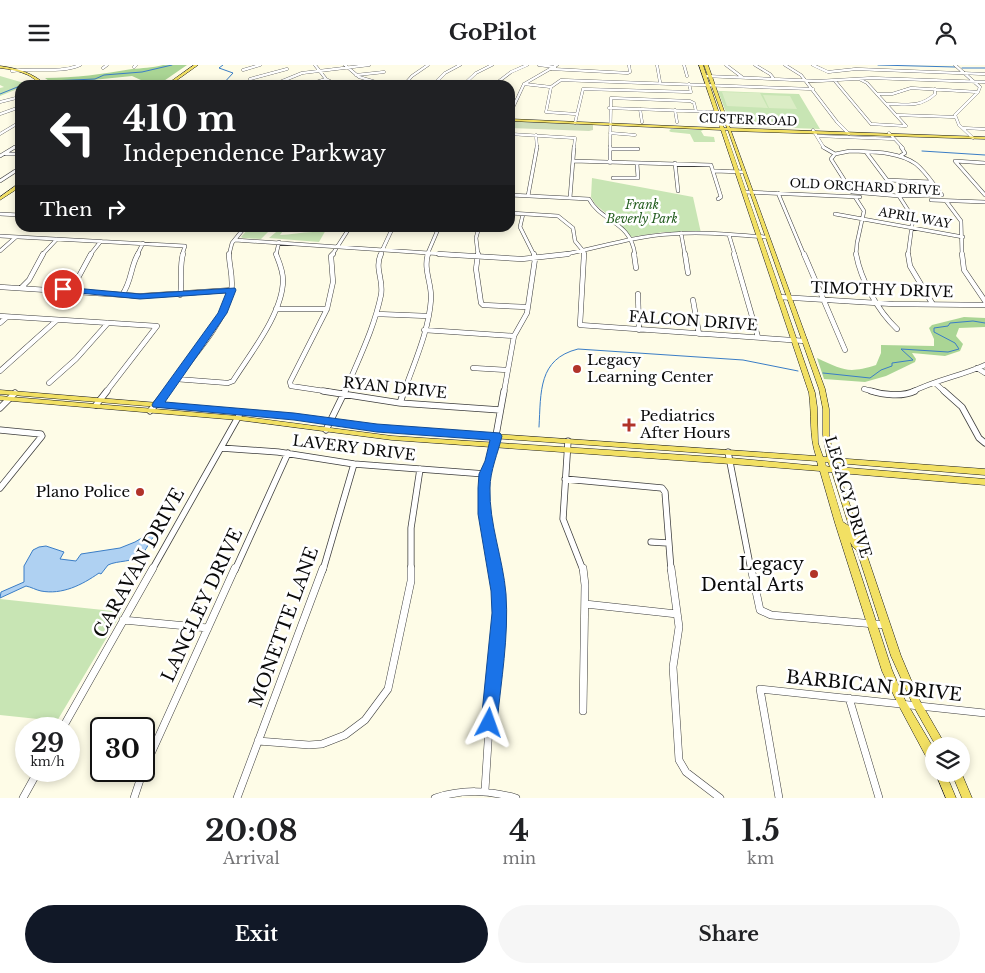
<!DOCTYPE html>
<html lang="en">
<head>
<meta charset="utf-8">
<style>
	:root { --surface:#fff; --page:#f6f6f6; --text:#202124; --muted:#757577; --accent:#111827 }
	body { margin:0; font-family:"Libre Baskerville",serif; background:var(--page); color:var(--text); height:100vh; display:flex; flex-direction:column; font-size:19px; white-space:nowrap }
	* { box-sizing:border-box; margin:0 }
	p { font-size:16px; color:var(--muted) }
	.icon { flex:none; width:28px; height:28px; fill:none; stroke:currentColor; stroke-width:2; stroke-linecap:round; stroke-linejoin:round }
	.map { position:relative; height:733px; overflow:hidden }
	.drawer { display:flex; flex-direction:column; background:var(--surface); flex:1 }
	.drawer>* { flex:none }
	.top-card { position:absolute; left:15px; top:15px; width:500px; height:152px; border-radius:15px; box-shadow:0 2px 8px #0003; background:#202124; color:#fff; overflow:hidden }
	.tools { position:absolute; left:925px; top:672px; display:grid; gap:10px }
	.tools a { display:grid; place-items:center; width:45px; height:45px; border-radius:50%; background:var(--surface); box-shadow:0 2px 8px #0003; font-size:25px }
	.speed { position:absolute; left:15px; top:652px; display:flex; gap:10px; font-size:25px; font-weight:700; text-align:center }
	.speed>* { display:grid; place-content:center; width:65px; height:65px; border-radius:50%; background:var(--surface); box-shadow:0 2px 8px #0003; line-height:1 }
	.speed small { font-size:12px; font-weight:400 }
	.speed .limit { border:2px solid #111; border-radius:8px; background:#fff; color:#111 }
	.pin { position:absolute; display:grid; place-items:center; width:42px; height:42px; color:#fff; margin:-21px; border:2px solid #fff; border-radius:50%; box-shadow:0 1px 5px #0007 }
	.me { position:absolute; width:55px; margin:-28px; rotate:4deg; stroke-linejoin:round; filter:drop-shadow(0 0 4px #0008) }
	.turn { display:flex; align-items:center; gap:18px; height:105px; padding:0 25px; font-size:22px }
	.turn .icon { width:65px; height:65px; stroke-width:2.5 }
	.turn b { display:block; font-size:35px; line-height:42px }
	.then { display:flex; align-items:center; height:48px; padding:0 25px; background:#0003; gap:10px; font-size:19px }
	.eta { display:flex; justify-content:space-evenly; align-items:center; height:85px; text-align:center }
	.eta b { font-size:30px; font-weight:700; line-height:35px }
	.cta { display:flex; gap:10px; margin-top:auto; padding:10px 25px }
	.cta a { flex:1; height:58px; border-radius:30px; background:var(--accent); color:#fff; font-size:20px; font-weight:700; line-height:58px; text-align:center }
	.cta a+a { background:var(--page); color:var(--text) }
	header { display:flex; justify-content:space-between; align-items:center; height:65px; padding:0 25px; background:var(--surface); font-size:22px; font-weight:700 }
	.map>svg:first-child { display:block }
</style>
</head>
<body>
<header><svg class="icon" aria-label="menu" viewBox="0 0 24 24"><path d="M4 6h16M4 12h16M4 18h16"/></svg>GoPilot<svg class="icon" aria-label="person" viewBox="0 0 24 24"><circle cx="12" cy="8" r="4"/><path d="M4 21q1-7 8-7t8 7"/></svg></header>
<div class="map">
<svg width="985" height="733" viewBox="0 0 985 733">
	<rect width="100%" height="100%" fill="#fefce7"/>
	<path fill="#c8e5b4" d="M0,11l24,7 -4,2v3l-20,8v-8l4,-1 -4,-2z
		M718,26l81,3 21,35 -89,-3z
		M671,64l32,1 -2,1 3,5 10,1 1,5h-21l-4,-8 -19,-2 -2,-1z
		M592,113l101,19 8,36 -37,-1 -33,5 -8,-9 -28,-24 -4,-7z
		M282,162l3,1 -5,7c10,0 22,-3 33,-3l3,-4h11l-8,14 -50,-4z
		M249,163v-1l23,1 -11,11 -18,-1 -2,-1z
		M0,534l122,13 -65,109 -57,-6z"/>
	<path fill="#aad594" d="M163,0h24l-29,20h-6l-20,-9 -79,8 -8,-6c30,0 58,-4 87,-9 10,-1 20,-1 31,-4z
		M964,252l21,1v9l-26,1 -3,8 7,8 -3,7 -15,5 -33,-3 4,6 -1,3 -29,14 -21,6 -41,-3 -7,-21c26,12 31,16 59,7l5,-12v-8l53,1v-7l-5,-11 3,-3z"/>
	<path fill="#ceddbb" d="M510,56l83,4v5l-4,1 -79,-3z"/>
	<path fill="#dbedc5" d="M722,27l38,1 8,15 -41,-2z
		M763,30l27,1 7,13 -28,-1z"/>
	<path fill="#afd1f2" stroke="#3a7dc6" d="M157,464l2,4c-10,5 -10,14 -17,21 -9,9 -24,6 -34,11l-7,9 -2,-1c-17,12 -37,22 -58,18 -5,-1 -10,-4 -15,-5l-26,12 1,-6 23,-10v-16l9,-16 6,-3 7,-1 18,6 -4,7 16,2 5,-7 39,-6 15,-6z"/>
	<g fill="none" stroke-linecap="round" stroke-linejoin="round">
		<path stroke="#3a7dc6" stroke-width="1" d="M878,0l77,2
			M962,3h23
			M225,19l9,1
			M22,20l28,-4 45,-2 9,-4 38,-3 30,-7
			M222,20l11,-12 -14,-5 4,-3
			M0,29l20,-8
			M922,86l63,4
			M823,308l47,5 11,-8 11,-4v-3l21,-3 -12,-11 47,3 11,-3 -4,-6 -21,-11v-4l14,-2 2,-3 23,-2 12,2
			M539,362c2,-35 -1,-68 39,-78l165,11 55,11"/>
		<defs>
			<path id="minor-far4" d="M315,0l11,14 12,6
				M345,0l14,12 27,8
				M539,0l16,2
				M657,0l3,17
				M684,0l3,11
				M726,0l16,12
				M755,0l15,9 4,5
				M785,0l16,10 36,47 12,12
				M813,0l15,7 28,-3 129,5
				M955,0l25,22 -2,5 -23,23 4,10 14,13
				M134,2l2,-2
				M103,3l4,-3
				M552,4l76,4 2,-1 -1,-7
				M243,5l17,-5
				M12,6c23,-4 46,3 68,-6
				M356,10l28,-3
				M705,11l113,5 54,-3 113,4
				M250,14l37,-10
				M859,14l8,4 39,43
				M835,16l36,43 35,2
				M275,19l27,-11 67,-8
				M524,19l27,3
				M306,20l20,-6
				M404,20l8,-9 16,-11
				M433,20l12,-12 15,-8
				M463,20l13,-12 16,-8
				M494,20l17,-13 16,-7
				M877,29h15l19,-6 67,4
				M0,37l20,-5
				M887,39c19,0 33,4 48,-10v-5
				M609,43l108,4
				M640,44l2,13
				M675,45l2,12
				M0,49l20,-7
				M510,49l14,-30 33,-19
				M576,49l-30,-2 5,-25 10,-7 252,9
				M897,50l58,2
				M575,58l8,-34 108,3 -2,-8
				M963,63l22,1
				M813,65l11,18
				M610,68l25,2
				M889,68l14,15
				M0,69l20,-12
				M510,69l65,4 -1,10
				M536,70l1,13
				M817,71l77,3
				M13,83l7,-4
				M610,83l1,-50 79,3 4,2 2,8"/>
			<path id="minor-far3" d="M823,82l12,7
				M610,84h28
				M850,86c21,1 48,0 66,13 10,8 18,21 26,31l-43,1 -47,-4 -21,-33 4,-5z
				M866,87l21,28 44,2
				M6,89h14
				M0,91l15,-9
				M900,91l5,-3 -4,-6
				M573,96l138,4 10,32 -3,2
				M955,96l30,34
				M955,96l30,2
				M610,98v-16
				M675,98l3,28
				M714,106l30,1
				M613,113h25l-1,-14
				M0,116l20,-13
				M744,127l116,5
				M778,128l26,62
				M510,130l79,4c12,23 42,22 46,56
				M528,131l9,-49
				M899,131l14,22 -5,37
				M855,132l9,14 -7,32 -1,12
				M570,133l4,-51
				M931,135l54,2
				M946,136l15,20 1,34
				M510,148l48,3 15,12 2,13 9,11v3
				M0,149l20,1
				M523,149l-3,13 14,28
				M835,149l128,23
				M681,168l4,22
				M729,170l6,20
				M0,171l185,10 -3,9
				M235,175l223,15
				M0,186l16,-14
				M42,190l15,-16
				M90,190l11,-14
				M137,190l6,-12
				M229,190l3,-12 13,-16
				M276,190l3,-13
				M332,190l18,-28
				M380,190l13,-28
				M427,190l12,-28
				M478,190l-2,-17 3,-11
				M561,190c37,-7 73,-19 110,-21 32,-3 64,1 96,3"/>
			<path id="minor-far2" d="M439,189l83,5 46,-5
				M478,189l-2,15 5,34 2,2 44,2
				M584,189l-4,71 225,16
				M634,189l2,14
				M685,189l3,19
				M734,189l24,83
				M804,189l41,96
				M856,189c5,26 21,56 41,75
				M908,189l2,12 22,37
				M962,189l2,16 21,31
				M0,222l140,9 92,-6
				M21,223l8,-8 14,-26
				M69,225l9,-12 13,-24
				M638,229l1,36
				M122,230c10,-14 8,-27 16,-41
				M180,230c3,-14 -1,-28 3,-41
				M779,232l114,7 92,1
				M693,235l6,34
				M276,244h51
				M377,249l51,2
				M0,251l157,10 -51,66
				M0,258l7,-6
				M424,265l90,6
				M473,303l34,2
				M977,303l8,5
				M0,306l57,-51
				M176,314l52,4 5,-2c17,-27 50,-68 50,-101 0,-10 -4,-18 -7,-26
				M49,318l27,-24 32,-36
				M935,318l10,9
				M864,324l11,3
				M166,327c21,-29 57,-65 65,-100 3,-13 -2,-26 -2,-38
				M331,327l-40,-6 -1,-4 37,-73 6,-27 -2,-26 2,-2
				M345,327c13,-32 29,-63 36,-97 3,-15 -7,-27 0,-41
				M404,327c10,-29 25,-61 27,-93 1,-15 -8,-30 -3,-45
				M504,327l10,-56 13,-23 8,-54 -1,-5
				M912,327c23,-12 49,-16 73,-27"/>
			<path id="minor-far1" d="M323,326l77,12 100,7
				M871,326c12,4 32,6 44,0
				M944,326l18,16 17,31 6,5
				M400,338l4,-12
				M96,340l11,-14
				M0,343l15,-15
				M150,346l17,-20
				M0,365l41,4 1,2 -42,52
				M326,365l19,-39
				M568,376l-5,78 20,51
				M221,383l57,4 76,12 131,10
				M728,387l23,118
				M565,414l97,9 3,4 6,78
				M651,477l17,1
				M152,505l89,-158
				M235,505l53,-117
				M323,505l31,-106
				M411,505v-42l9,-59
				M494,505l-9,-56 -1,-26 1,-14 8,-22 11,-61"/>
			<path id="minor" d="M583,503l2,17 -2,126
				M671,503l8,59 -6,40 6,93 7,12 34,26
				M751,503l9,42 11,5 115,10
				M585,539l92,10
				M123,555l85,8
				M849,633l30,100
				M62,664l91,-161
				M258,676l51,4 13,-1 23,-9 20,-15 23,-31 23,-108v-13
				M144,704l91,-201
				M485,725l6,-95 8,-82 -5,-45
				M23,733l15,-27
				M134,733l9,-27
				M237,733l86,-230
				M435,733c28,-9 53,-8 81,0
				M779,733l-19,-109 225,24"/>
			<path id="major" d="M194,0h4l-28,20h-10l7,-1z
				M699,0h4l21,63h3l-23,-63h4l22,63 255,9v2l-254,-8 94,258 4,20v26l5,23 151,11v6l-149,-12 1,4 148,12v6l-146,-12 62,183 19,45 26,45h-10l-22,-39 -23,-51 -34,-105 -4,-4 -3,-5 42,128 13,30 29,49v16l-4,-1 -31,-58 -17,-35 -47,-148 -15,-52 -89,-7 -339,-24 -154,-20 -238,-20v-4l238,20 154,20 339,22 87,8 -1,-5 -440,-31 -83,-12 -294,-24v-4l294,24 83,12 439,30c-7,-20 -4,-42 -7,-63l-88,-263 -211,-9v-2l210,9zM725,65h3l91,259 4,20v26l4,22h-4l-5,-14 -1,-36 -2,-14zM825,397h3l2,5 -4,-1zM828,407h4l17,54 -6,-4z
				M0,1c17,2 33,7 46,19 -7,-1 -12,-7 -18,-10 -9,-4 -18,-6 -28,-7z
				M18,119h2v3l-20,13v-3z
				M961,707l11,26h-10l-10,-24h9z
				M936,709h10l10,24h-10z"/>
		</defs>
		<use href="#minor-far4" stroke="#3d3d3d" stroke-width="3"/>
		<use href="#minor-far3" stroke="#3d3d3d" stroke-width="4"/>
		<use href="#minor-far2" stroke="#3d3d3d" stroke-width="5.5"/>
		<use href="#minor-far1" stroke="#3d3d3d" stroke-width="7"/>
		<use href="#minor" stroke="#3d3d3d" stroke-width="8"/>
		<use href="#major" stroke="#1b1b1b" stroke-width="1"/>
		<use href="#minor-far4" stroke="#fff" stroke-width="2.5"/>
		<use href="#minor-far3" stroke="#fff" stroke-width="3"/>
		<use href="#minor-far2" stroke="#fff" stroke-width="4.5"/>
		<use href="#minor-far1" stroke="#fff" stroke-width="5.5"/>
		<use href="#minor" stroke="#fff" stroke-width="7"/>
		<use href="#major" fill="#f2e063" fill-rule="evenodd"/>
	</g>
	<path fill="#1a73e8" stroke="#114b97" d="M63,222l77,7 95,-6 1,2 -9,23 -62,89 129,11 83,11 123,9 2,3c-4,17 -12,35 -12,52 -1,36 13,70 16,106 3,42 -5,87 -9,129l-2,6 -6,2 -6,-2 -2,-6 11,-110 -1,-22 -13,-77v-26l1,-14 6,-13 5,-21 -113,-8 -83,-12 -141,-13 -1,-2 1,-2 65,-90 8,-20 -86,6 -80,-8 -1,-2z"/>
	<g fill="#b1332a" stroke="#fff" stroke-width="2">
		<circle cx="577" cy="304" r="5"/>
		<path d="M626.5 352.5h5v5h5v5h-5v5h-5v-5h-5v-5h5z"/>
		<circle cx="140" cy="427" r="5"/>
		<circle cx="814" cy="509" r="5"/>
	</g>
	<g text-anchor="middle" stroke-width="5" stroke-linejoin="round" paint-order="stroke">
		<g font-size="12" fill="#0a0a0a" stroke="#fff">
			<text transform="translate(748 55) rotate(2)" y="4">CUSTER ROAD</text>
			<text transform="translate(865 122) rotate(3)" y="4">OLD ORCHARD DRIVE</text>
			<text transform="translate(915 153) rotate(10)" y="4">APRIL WAY</text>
		</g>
		<g font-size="12" font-style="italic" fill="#245d1f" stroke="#fff">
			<text x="642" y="144">Frank<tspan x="642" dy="14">Beverly Park</tspan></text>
		</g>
		<g font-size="15" fill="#0a0a0a" stroke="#fff">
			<text transform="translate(882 225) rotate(2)" y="5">TIMOTHY DRIVE</text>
			<text transform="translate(693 256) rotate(4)" y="5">FALCON DRIVE</text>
			<text transform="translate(395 323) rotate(6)" y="5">RYAN DRIVE</text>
			<text transform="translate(354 383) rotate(7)" y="5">LAVERY DRIVE</text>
			<text transform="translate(848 432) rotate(73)" y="5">LEGACY DRIVE</text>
		</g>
		<g font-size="15" fill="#0a0a0a" stroke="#fff" text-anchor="start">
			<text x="587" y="300">Legacy<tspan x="587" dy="17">Learning Center</tspan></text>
			<text x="640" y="356">Pediatrics<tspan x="640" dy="17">After Hours</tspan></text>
			<text x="130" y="432" text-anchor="end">Plano Police</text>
		</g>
		<g font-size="18" fill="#0a0a0a" stroke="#fff">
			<text transform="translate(139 498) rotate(-61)" y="6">CARAVAN DRIVE</text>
			<text transform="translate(202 540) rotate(-65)" y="6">LANGLEY DRIVE</text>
			<text transform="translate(284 562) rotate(-70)" y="6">MONETTE LANE</text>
			<text transform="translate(874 621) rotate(6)" y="6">BARBICAN DRIVE</text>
		</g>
		<g font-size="18" fill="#0a0a0a" stroke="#fff" text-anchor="end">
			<text x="804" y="505">Legacy<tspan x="804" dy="21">Dental Arts</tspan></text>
		</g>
	</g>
</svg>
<div class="tools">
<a><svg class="icon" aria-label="layers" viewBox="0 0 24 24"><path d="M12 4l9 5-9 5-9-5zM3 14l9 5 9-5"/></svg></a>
</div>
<div class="speed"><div>29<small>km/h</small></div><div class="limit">30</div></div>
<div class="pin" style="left:63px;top:224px;background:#d93025"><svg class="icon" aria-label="arrive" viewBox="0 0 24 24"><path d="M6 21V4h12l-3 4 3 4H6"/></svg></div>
<svg class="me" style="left:489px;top:658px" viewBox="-20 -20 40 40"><path d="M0-17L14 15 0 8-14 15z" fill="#1a73e8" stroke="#fff" stroke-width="4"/></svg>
<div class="top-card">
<div class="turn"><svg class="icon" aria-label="left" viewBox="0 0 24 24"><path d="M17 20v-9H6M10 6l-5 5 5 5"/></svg><div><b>410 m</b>Independence Parkway</div></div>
<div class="then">Then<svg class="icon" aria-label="right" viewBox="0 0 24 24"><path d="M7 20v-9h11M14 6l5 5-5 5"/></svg></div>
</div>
</div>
<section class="drawer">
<div class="eta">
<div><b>20:08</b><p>Arrival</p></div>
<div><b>4</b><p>min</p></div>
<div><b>1.5</b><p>km</p></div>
</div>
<div class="cta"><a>Exit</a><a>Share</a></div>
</section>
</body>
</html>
